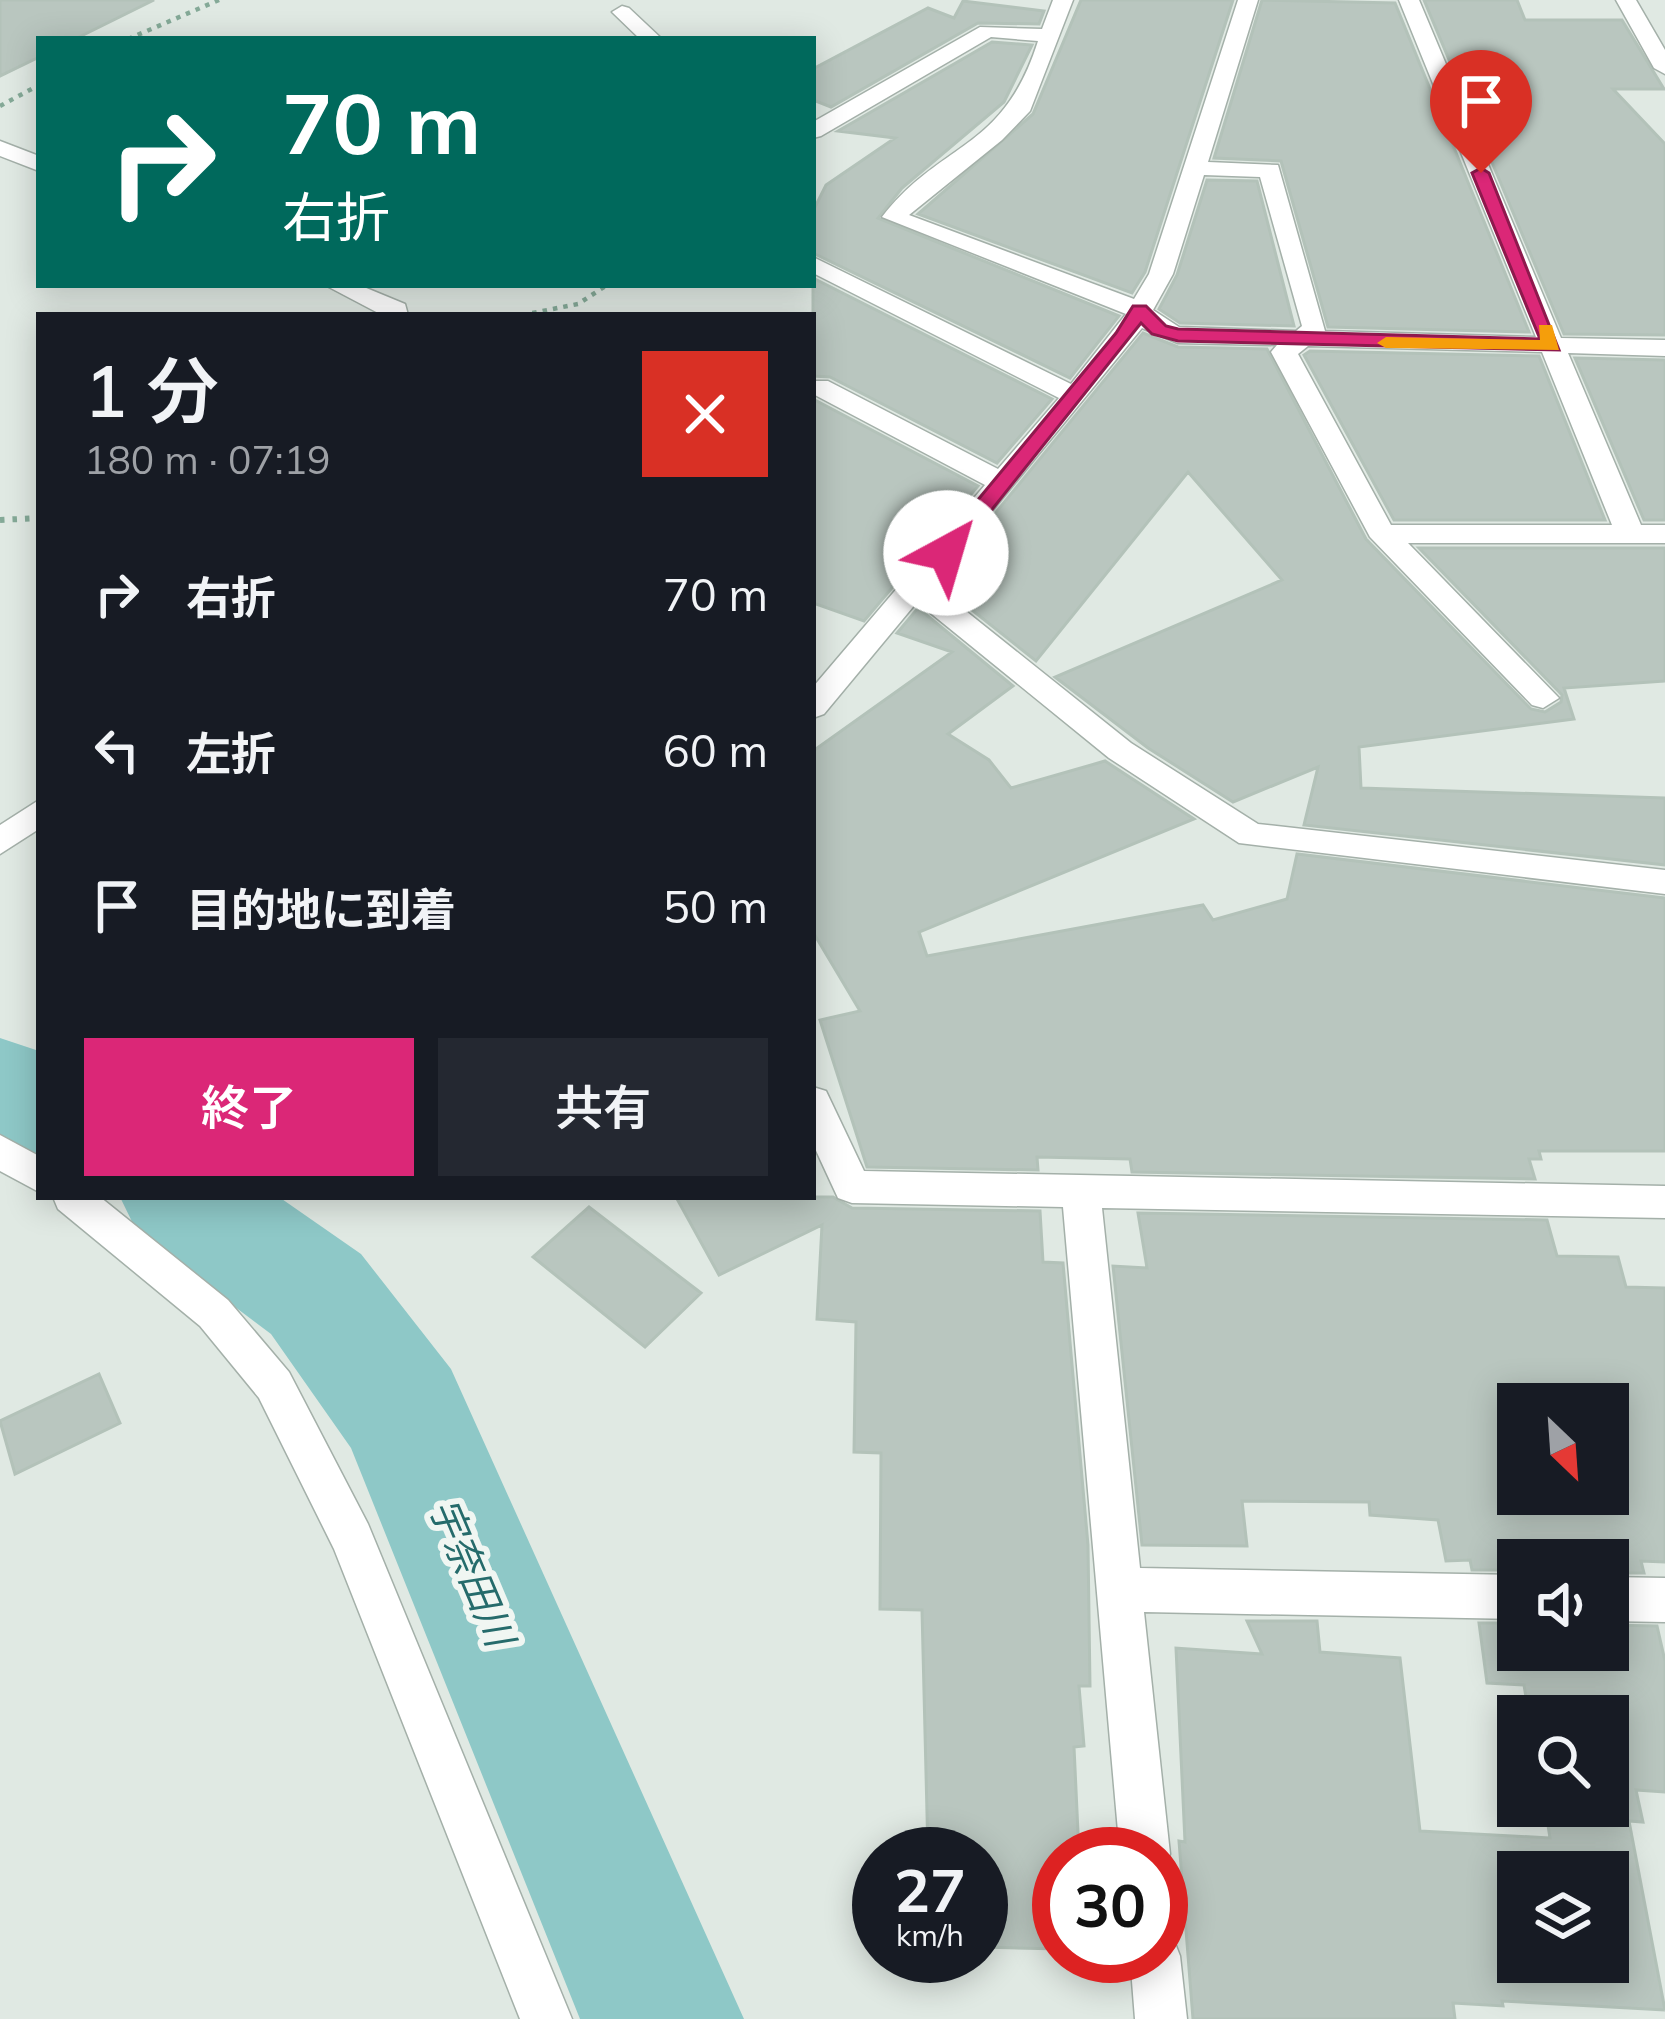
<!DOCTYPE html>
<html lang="ja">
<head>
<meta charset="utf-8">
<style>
	:root { --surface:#171b24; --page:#242831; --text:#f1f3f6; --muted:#9ea1a6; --accent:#db2777 }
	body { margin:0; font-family:Mulish,"Noto Sans JP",sans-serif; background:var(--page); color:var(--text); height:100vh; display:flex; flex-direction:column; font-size:45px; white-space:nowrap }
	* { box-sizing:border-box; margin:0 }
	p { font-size:39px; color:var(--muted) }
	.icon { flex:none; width:66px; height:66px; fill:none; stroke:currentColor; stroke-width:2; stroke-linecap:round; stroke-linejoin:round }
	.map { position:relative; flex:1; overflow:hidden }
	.sheet { position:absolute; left:36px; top:312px; width:780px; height:888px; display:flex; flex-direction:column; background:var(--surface); border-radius:0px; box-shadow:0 6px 30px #0003 }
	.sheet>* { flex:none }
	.hud { position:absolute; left:36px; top:36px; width:780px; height:252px; border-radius:0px; box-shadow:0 6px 30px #0003; background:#00695c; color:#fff; overflow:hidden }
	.needle { width:78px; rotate:155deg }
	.fabs { position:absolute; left:1497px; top:1383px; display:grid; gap:24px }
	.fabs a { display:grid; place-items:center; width:132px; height:132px; border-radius:0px; background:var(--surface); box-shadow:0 6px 30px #0003; font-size:60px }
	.speed { position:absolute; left:852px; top:1827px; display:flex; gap:24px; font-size:60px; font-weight:700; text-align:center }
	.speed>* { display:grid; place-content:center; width:156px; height:156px; border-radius:50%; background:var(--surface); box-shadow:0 6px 30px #0003; line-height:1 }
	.speed small { font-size:30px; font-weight:400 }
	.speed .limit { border:18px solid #d22; background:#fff; color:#111 }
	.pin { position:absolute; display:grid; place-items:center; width:102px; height:102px; color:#fff; margin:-123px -51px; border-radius:50% 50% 50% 0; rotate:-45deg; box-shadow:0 0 12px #0007 }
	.pin .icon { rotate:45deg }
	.me { position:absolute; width:132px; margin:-66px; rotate:39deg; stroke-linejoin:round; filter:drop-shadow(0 0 9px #0008) }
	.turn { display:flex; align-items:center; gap:42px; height:252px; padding:0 48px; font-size:54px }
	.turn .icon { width:156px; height:156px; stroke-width:2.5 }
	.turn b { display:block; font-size:84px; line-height:102px }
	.round { display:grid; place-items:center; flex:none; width:126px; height:126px; border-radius:0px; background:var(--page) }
	.headline { display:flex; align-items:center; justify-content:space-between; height:204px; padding:0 48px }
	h1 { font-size:72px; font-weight:600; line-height:90px }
	.action { display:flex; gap:24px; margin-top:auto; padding:24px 48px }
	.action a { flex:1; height:138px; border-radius:0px; background:var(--accent); color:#fff; font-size:48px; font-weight:600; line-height:138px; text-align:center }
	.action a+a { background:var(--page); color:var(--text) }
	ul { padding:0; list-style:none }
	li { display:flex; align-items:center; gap:36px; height:156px; padding:0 48px }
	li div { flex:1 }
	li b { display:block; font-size:45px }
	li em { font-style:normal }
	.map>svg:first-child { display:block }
</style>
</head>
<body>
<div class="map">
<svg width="1665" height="2019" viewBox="0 0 1665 2019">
	<rect width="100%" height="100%" fill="#e0e9e3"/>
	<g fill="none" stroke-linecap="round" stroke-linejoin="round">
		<path fill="#8ec8c7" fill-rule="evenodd" d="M0,1038l39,13v106l-39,-13z
			M120,1197h159l82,57 90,115 293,650h-164l-229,-571 -80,-114 -133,-100z"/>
	</g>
	<path fill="#b9c6bf" stroke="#b3c2b9" stroke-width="3" fill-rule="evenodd" d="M0,0h154l-79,39h-36v18l-39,19z
		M1081,0h152l-88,272 -13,21 -214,-79 115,-100z
		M1262,0l133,3 134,329 -201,-5 -47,-166 -67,-3z
		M1424,0h93l8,20h97l42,69h-51l52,55v191l-101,-1z
		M963,1l81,10 -5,13 -61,-1 -147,84 -18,-7v-31l115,-61 26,10z
		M992,42l40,3 -28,57 -102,86 -24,30 241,98 -49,62 -257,-125v-42l13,-26 69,-47 -57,-7z
		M1207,180l50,1 37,145 -114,-3 -21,-14 18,-34z
		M813,278l239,121 -55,64 -167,-86 -17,-1z
		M1143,333l35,14 89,2 99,190 165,170 14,3 16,-10 1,-7 -143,-147h246v133l-101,7 10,31 -215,28 2,41 304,10v67l-361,-40 14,-58 -85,35 -85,-54 -93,-71 227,-97 -94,-108 -152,189 -98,-78z
		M1310,351l229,5 66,164h-211l-90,-165z
		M1575,358l90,2v160h-21z
		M813,399l165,87 -114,135 -51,-18z
		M918,608l95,78 -65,48 41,26 22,28 94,-27 89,58 -275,113 8,24 276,-51 10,15 74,-21 10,-45 368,44v253h-126l2,8h-12l6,20 -403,-7 -2,-13 -93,-2 1,13 -171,-3 -47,-147 40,-9 -47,-79v-181l139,-99 -55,-19z
		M676,1197h157l19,11 188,3 3,51 20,1 25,282 2,141h-11l5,60 -10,1 5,107h-20v95l-78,-2v-93h-53l-6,-244 -42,-1 1,-156 -27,-1 2,-130 -39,-3 5,-94 -103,50z
		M589,1207l112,86 -56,54 -112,-90z
		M1138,1213l409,7 10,36 61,1 8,30 39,1v274l-24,-1 3,12h-36v-13h-90v10h-46l-2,-10 -24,1 -8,-41 -68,-5 -1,-13 -127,-1 5,45 -105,-1 -29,-279 34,2zM1518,1404h90v90h-90z
		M99,1374l21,49 -105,51 -15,-53z
		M1247,1621h70l3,31 80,6 20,173 130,7 -5,-32h63v-90h-79l-5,-31 -37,-2 -8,-60h39v27h90v-25l49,1 8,35v131l-29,-2 7,32 -14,-1 36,189 -163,-9 1,5 -50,-3 2,16h-262l-14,-178 6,1 -9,-194 86,6zM1518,1872h90v90h-90z"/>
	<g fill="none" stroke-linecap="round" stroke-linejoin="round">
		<defs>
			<path id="street" d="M1053,0h20l-43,111 -28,29 -93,75 225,84 15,-25 89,-274h20l-50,162 70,3 47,166 211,6 -137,-337h20l142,338 104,2v16l-97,-3 73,172h24v18h-257l151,155 -16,10 -11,-3 -162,-168 -99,-185 6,-7 -99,-2 -36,-15 -210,256 199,159 127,81 407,46v24l-426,-51 -130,-85 -192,-156 -93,112 -11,4v-31l172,-202 -172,-91v-13h15l170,88 61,-71 -246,-125v-16l258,127 55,-70 -244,-97c60,-77 121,-65 156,-176l-47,-4 -170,99 -8,2v-16l167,-95 62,2zM1204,175l56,2 42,149 -6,5 -117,-4 -26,-17 20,-36zM1308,346l234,6 70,173h-221l-93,-171z
				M1616,0h20l29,50v24l-11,-6z
				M622,6l7,2 33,31h-22l-28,-27z
				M0,141l39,15v15l-39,-15z
				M325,285h34l46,19 3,11h-26z
				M39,800v29l-39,25v-29z
				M813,1087l13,4 38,80 801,15v32l-563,-10 38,360 378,7v44l-374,-7 26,242 -9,18v-18h-41l-57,-647 -211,-4 -14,-5 -25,-54z
				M0,1135l39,21v36l-39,-21z
				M53,1197h47l128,103 61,72 79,152 204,495h-52l-186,-470 -75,-151 -59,-72 -142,-117z
				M1608,1577l57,1v44l-57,-1z
				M1161,1933l12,5 7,18 7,63h-52l-5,-63h31z"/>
		</defs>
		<use href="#street" stroke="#a4b0a9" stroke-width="3"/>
		<path stroke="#84a997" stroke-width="4.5" stroke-dasharray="4.5 6" stroke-linecap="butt" d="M128,39l91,-39
			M0,106l39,-21
			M522,315l56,-11 29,-19"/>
		<path stroke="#84a997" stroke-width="6" stroke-dasharray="4.5 8" stroke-linecap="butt" d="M0,520l39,-2"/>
		<use href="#street" fill="#fff" fill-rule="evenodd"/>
	</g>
	<path fill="#db2777" stroke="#8e194d" stroke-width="3" d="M1481,168l8,5 70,177 -381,-9 -26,-7 -11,-11 -187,234h-16v-9l178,-215 17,-27h13l20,20 12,3 362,10 -68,-166z"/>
	<path fill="#f59e0b" d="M1539,325h13l7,25 -173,-2 -9,-5 9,-6 154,3z"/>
	<g text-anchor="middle" stroke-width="12" stroke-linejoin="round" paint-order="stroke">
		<g font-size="39" font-style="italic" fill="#256b6b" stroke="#f0f6f2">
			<text transform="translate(472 1572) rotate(67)" y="14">宇奈田川</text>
		</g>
	</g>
</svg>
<div class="fabs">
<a><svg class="needle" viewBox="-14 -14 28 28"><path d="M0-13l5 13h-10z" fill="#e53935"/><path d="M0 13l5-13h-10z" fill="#9ea1a6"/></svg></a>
<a><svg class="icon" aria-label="sound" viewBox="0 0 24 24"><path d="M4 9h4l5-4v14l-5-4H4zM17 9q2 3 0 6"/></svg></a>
<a><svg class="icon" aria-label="search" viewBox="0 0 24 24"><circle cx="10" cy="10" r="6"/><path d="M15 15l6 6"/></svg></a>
<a><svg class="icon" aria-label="layers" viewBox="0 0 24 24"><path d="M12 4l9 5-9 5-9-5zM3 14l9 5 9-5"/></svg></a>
</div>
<div class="speed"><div>27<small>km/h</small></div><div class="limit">30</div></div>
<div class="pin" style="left:1481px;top:173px;background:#d93025"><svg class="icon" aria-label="arrive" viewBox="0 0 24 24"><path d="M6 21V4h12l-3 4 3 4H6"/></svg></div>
<svg class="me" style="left:946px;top:553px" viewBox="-20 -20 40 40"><circle r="19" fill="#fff"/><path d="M0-13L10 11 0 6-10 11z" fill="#db2777"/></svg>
<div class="hud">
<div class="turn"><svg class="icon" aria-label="right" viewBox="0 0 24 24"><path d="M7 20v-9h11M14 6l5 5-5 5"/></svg><div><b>70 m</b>右折</div></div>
</div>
<section class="sheet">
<div class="headline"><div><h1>1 分</h1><p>180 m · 07:19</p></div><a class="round" style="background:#d93025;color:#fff"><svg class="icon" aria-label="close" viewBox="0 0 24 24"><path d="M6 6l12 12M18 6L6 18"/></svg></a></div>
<ul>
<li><svg class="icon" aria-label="right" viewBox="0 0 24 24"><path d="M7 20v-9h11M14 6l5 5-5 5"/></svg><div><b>右折</b></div><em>70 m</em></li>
<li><svg class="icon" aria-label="left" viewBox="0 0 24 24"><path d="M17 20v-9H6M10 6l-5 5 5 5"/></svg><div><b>左折</b></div><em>60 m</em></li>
<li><svg class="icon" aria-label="arrive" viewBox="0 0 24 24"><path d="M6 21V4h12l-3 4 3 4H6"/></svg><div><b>目的地に到着</b></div><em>50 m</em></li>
</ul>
<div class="action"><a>終了</a><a>共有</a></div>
</section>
</div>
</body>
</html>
